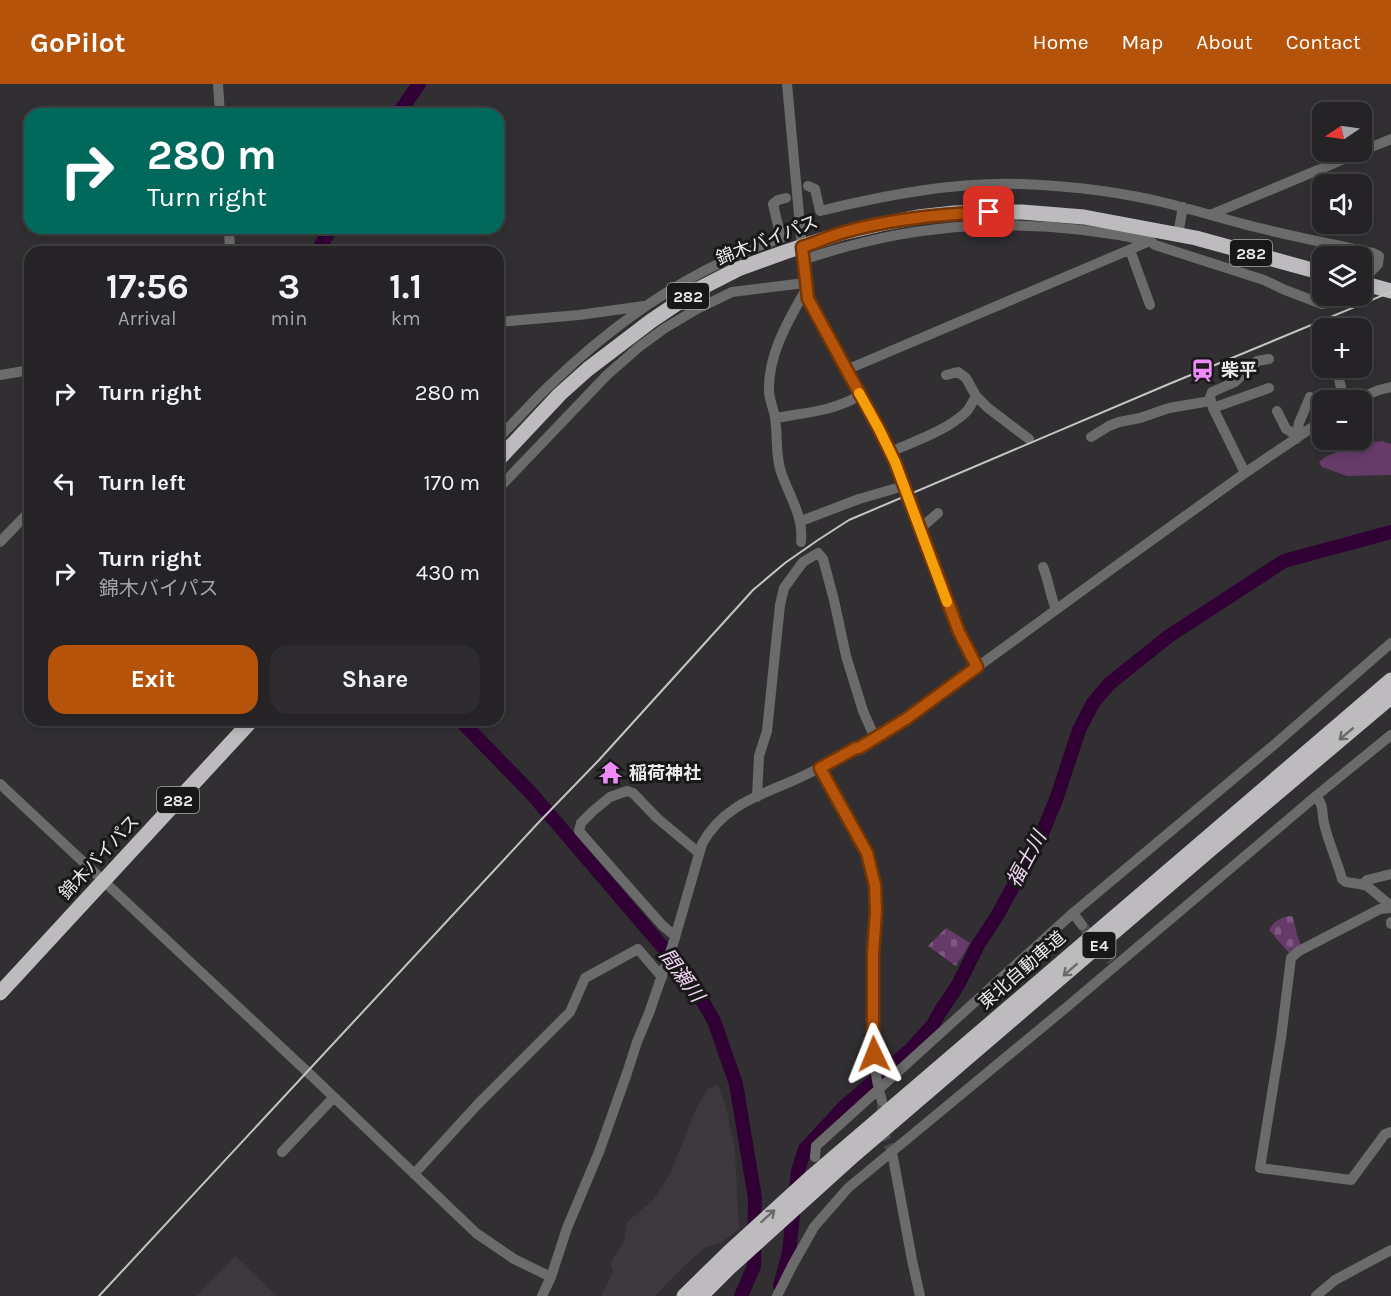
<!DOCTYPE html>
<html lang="en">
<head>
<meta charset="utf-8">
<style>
	:root { --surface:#252326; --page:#2d2b2e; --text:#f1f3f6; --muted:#a3a4a7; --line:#424043; --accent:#b45309 }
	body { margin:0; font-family:Karla,"Noto Sans JP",sans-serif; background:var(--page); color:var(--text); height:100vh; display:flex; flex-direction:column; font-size:22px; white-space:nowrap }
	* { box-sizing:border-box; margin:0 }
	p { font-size:20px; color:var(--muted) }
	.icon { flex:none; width:33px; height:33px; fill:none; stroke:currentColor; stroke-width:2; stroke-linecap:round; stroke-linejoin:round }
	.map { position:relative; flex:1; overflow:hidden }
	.side { position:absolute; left:24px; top:162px; width:480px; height:480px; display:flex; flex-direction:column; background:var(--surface); border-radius:18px; box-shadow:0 3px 9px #0003,0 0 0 2px var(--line) }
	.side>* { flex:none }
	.top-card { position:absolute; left:24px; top:24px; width:480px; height:126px; border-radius:18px; box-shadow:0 3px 9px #0003,0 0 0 2px var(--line); background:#00695c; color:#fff; overflow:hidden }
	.needle { width:39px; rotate:257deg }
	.tools { position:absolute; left:1312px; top:18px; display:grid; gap:12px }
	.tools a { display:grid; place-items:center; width:60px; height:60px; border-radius:12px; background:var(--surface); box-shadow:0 3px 9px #0003,0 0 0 2px var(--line); font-size:30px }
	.pin { position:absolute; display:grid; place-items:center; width:51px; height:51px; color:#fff; margin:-26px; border-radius:12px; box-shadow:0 3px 9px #0006 }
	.me { position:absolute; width:66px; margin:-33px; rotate:358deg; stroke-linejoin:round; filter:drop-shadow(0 0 4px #0008) }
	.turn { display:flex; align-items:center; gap:21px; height:126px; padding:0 24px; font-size:27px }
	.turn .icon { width:78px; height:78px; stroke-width:2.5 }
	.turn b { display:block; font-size:42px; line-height:51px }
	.eta { display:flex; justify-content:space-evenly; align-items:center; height:102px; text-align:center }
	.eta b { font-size:36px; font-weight:700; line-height:42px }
	.primary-button { display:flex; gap:12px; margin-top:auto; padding:12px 24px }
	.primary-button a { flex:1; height:69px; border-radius:18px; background:var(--accent); color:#fff; font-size:24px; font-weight:700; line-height:69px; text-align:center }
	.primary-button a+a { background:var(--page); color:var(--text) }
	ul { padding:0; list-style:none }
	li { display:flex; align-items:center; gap:18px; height:90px; padding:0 24px }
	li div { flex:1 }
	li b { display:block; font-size:22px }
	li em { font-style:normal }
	header { display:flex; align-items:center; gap:36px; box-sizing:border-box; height:84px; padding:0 30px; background:var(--accent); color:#fff }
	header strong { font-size:28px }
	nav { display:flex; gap:33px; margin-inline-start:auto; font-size:21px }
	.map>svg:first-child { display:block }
</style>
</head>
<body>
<header>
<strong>GoPilot</strong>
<nav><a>Home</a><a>Map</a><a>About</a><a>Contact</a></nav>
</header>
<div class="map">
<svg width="1391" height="1212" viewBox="0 0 1391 1212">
	<defs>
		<pattern id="cemetery-stones" width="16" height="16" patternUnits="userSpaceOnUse" patternTransform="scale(1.5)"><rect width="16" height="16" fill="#663b6a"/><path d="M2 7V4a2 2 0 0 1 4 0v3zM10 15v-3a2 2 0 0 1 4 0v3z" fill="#7c577f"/></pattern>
	</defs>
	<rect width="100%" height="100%" fill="#312f32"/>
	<path fill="#3d373e" d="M718,1001l8,22 9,43 4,79 -18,14 -15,4 -20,17 -31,32h-54l12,-24 -2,-7 2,-7 11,-16 3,-20 25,-21 17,-25 26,-65 13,-23z
		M235,1172l42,40h-80z"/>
	<path fill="#663b6a" d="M1382,357l9,3v31l-44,1 -25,-9 -3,-5 6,-5 29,-12z"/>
	<path fill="url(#cemetery-stones)" d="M1290,832l3,1 4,18 5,13 -13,5 -20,-23c6,-9 10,-12 21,-14z
		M946,844l24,15 -14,23 -28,-20z"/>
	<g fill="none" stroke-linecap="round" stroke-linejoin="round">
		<path stroke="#310136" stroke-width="14" d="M398,30l21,-30
			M317,168l14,-24
			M460,636l71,73 159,186 24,42 22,63 19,114 -1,68 -13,30
			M780,1202l9,-34 9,-81 7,-22 39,-42 67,-58 22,-24 7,-13 18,-27 20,-40 19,-29 44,-80 16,-39 22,-67 14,-27 16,-19 60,-48 115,-75 107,-29"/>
		<path stroke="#4d4b4e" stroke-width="10" stroke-dasharray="10 5" stroke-linecap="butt" d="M1082,841l30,36
			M882,1017v28l10,23"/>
		<path stroke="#6c6b6c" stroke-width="10" d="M218,0l2,30
			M787,0l15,163 6,52 71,130 16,33 54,146 10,24 18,35
			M1362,67l29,-12
			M808,102l7,3 5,22c66,-16 133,-29 202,-27 50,2 100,8 148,20 24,6 47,13 70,19 44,12 89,20 133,30l6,3 -1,8 -16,17
			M1210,131l151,-63
			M229,144l1,24
			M1178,150l5,-27
			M1130,166l20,55
			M803,176c20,-7 41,-13 62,-18 94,-23 190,-21 285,-1l5,4 109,35 21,10 37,14 23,-5 4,-3
			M498,238l81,-7 65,-9
			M1333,284l4,3 7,29
			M846,286l304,-129
			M0,291l30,-5
			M976,312l12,12 41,31
			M1355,316l24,-10 12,-3
			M1213,324l56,-20
			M1277,327l9,18 7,4 3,6
			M775,334c29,-5 60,-7 85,-23
			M1091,353l18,-11 10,-4 21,-4 29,-10 41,-7
			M498,354c18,-17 34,-36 52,-53 65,-63 144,-118 231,-147l-8,-34 5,-4 8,-2
			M1296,355l3,-16 11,-26
			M890,368c25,-11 56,-21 76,-40 4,-4 7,-11 10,-16l-10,-18 -8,-6 -12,3
			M1245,389l-32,-65 -3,-11 2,-5 23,-10 22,-21 12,-2
			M498,405l109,-114 32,-28 26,-19 32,-19 35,-17 73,-9
			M801,437l58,-22 45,-13
			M921,444l17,-15
			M0,458l30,-31
			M801,458c3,-26 -12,-46 -20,-70 -6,-17 -3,-37 -6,-54 -1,-9 -6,-18 -6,-27 -1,-38 20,-71 37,-102
			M1043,483c6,14 7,29 13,42
			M820,684l47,85c12,35 8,64 6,100 0,17 1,34 0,51 0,33 -1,65 9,97
			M0,700l316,296 160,153 38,26 37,18
			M1316,712c9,11 5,16 8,27 4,19 13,37 18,56l4,3 20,3 25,21
			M757,713l2,-41 8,-25 13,-126 4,-17 19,-26 15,-9 5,6 11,41 12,56 17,55 12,27
			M1362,801l5,-5 24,-6
			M1391,824l-11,1 -81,42 -8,7 -10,80 -21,130 91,12 34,-46 6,-2
			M1073,829l9,12
			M1391,838v2
			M675,852l-13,-11 -83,-94 2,-8 12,-12 17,-14 17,-6 6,2 24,25 42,35
			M282,1068l52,-55
			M892,1068l20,108 8,36
			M815,1073l1,-11 257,-233 202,-169 116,-101
			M414,1090l64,-70 92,-92 15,-34 53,-29 24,28
			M542,1212l9,-19 16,-49 32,-76 28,-79 10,-31 12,-29 25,-72 28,-97c21,-39 59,-49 97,-66 20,-9 38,-20 57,-30h3l47,-29 214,-156 125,-90 78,-53
			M777,1212l15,-30 22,-39 34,-39 220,-182 248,-210 75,-61
			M1316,1212l19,-16 56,-30"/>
		<path stroke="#bdbbbd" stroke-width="15" d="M1362,199l29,8
			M498,376l62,-66 28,-25 63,-48 46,-31 41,-21 47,-17 57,-19 39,-9 37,-7 36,-4 68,-1 62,5 112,21 127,35
			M0,909l252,-273
			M684,1212l44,-43 81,-74 582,-499
			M701,1212l28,-28 125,-113 358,-307 179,-151"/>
		<path stroke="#c6c5c6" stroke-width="2" d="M99,1212l440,-474 60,-62 154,-170 32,-27 33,-23 31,-20 320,-136 222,-92"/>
	</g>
	<defs><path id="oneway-shaft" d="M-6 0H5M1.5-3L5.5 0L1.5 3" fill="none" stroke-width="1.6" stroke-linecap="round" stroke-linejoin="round" transform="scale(1.5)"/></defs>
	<g stroke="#6b6a6b">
		<use href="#oneway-shaft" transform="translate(1346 650) rotate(140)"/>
		<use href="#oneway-shaft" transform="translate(1070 886) rotate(139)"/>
		<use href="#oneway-shaft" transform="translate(768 1132) rotate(-42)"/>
	</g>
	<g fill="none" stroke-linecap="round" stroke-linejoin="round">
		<defs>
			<path id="route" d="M874,970l-1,-22v-78l3,-43 -1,-26 -8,-32 -47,-85 36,-20h3l47,-29 71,-52 -18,-35 -9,-24 -55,-146 -16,-33 -71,-130 -6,-52c13,-4 26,-10 39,-14 48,-14 99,-19 148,-21"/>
		</defs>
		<use href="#route" stroke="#753606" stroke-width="15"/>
		<use href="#route" stroke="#b45309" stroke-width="10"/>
		<path stroke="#f59e0b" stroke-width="10" d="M859,309l20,36 16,33 52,140"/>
	</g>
	<defs>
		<symbol id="station-bare" viewBox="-9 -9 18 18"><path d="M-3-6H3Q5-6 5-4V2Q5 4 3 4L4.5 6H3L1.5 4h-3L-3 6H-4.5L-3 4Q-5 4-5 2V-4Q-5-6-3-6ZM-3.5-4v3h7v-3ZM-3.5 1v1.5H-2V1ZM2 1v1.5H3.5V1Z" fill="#ee8bf8" stroke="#191819" stroke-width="2.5" paint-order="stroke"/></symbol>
		<symbol id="temple-bare" viewBox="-9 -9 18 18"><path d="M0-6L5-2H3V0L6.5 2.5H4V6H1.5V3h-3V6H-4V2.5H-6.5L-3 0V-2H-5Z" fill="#ee8bf8" stroke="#191819" stroke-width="2.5" paint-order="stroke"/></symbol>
	</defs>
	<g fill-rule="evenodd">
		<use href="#station-bare" x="1186" y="270" width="33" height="33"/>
		<use href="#temple-bare" x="594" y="672" width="33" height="33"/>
	</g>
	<g text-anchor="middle" stroke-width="6" stroke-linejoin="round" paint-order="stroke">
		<g fill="#191819" stroke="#abaaab" stroke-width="1.5">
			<rect x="1230" y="156" width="42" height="26" rx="4.5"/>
			<rect x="667" y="199" width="42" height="26" rx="4.5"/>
			<rect x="157" y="703" width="42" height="26" rx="4.5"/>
			<rect x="1082.5" y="848" width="33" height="26" rx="4.5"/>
		</g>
		<g font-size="16" font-weight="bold" fill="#eae9ea">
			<text x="1251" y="175">282</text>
			<text x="688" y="218">282</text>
			<text x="178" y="722">282</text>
			<text x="1099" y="867">E4</text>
		</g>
		<g font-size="18" fill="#eae9ea" stroke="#191819">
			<text transform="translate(767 156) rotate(-21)" y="6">錦木バイパス</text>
			<text transform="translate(99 773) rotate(-47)" y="6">錦木バイパス</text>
			<text transform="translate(1022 886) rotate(-41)" y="6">東北自動車道</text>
		</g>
		<g font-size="18" font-weight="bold" fill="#eae9ea" stroke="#191819" text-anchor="start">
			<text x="1221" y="292">柴平</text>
			<text x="629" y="695">稲荷神社</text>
		</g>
		<g font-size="20" font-style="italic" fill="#f3d5f5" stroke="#191819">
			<text transform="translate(1026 775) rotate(-62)" y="7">福士川</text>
			<text transform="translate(682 891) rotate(54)" y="7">間瀬川</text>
		</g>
	</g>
</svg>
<div class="tools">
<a><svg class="needle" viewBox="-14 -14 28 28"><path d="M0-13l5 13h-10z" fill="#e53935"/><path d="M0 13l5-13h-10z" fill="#a3a4a7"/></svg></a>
<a><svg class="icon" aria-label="sound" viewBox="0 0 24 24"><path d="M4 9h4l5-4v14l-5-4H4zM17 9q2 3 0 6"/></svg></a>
<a><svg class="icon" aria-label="layers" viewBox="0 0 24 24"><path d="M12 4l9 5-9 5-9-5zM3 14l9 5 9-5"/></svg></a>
<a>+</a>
<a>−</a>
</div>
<div class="pin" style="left:989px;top:128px;background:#d93025"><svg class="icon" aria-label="arrive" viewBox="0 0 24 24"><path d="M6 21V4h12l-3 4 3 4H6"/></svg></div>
<svg class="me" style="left:874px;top:970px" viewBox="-20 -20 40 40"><path d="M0-17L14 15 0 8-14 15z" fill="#b45309" stroke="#fff" stroke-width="4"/></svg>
<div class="top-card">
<div class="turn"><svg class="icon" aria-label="right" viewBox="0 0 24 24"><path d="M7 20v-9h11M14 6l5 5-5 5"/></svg><div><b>280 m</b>Turn right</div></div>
</div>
<section class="side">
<div class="eta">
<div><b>17:56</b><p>Arrival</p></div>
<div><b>3</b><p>min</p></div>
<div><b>1.1</b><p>km</p></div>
</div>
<ul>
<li><svg class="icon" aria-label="right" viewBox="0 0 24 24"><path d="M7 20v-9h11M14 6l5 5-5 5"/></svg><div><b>Turn right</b></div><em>280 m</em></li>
<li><svg class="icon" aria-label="left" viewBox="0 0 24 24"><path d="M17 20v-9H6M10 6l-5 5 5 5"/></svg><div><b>Turn left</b></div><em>170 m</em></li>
<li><svg class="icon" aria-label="right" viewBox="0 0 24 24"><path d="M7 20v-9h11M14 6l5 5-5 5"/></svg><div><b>Turn right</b><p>錦木バイパス</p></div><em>430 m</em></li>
</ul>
<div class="primary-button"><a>Exit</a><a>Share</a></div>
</section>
</div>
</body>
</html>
